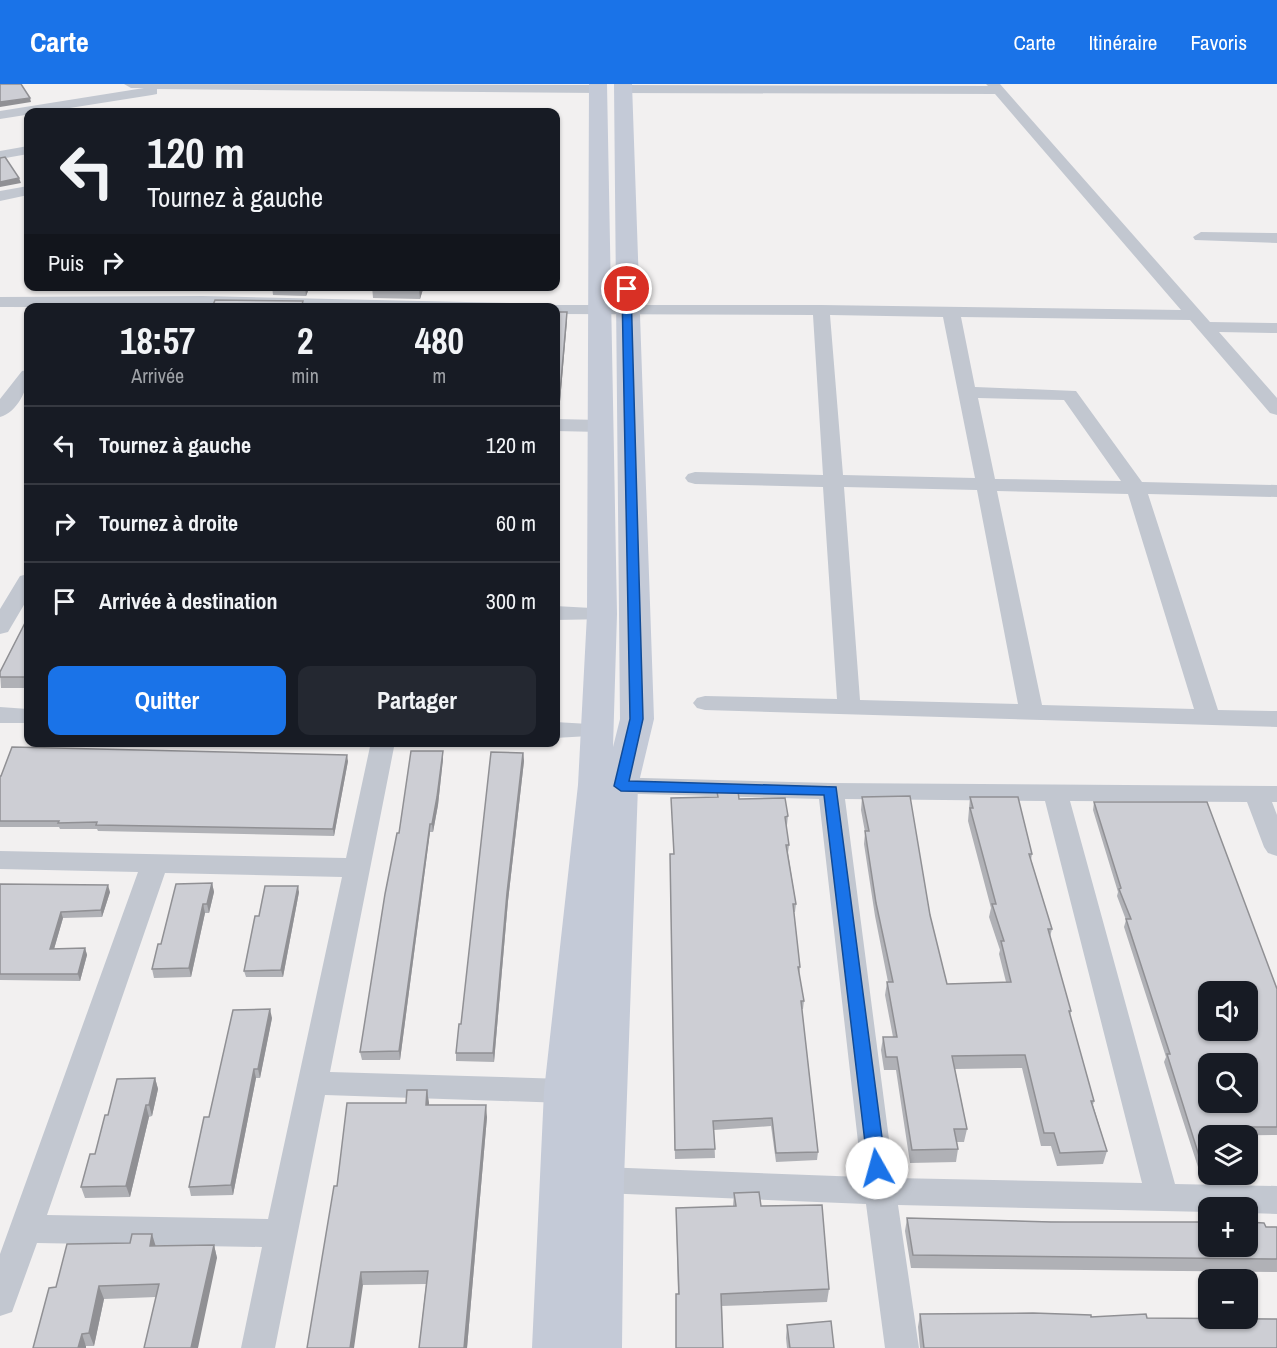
<!DOCTYPE html>
<html lang="fr">
<head>
<meta charset="utf-8">
<style>
	:root { --surface:#171b24; --page:#242831; --text:#f1f3f6; --muted:#9ea1a6; --line:#363941; --accent:#1a73e8 }
	body { margin:0; font-family:"Archivo Narrow",sans-serif; background:var(--page); color:var(--text); height:100vh; display:flex; flex-direction:column; font-size:22px; white-space:nowrap }
	* { box-sizing:border-box; margin:0 }
	p { font-size:20px; color:var(--muted) }
	.icon { flex:none; width:33px; height:33px; fill:none; stroke:currentColor; stroke-width:2; stroke-linecap:round; stroke-linejoin:round }
	.map { position:relative; flex:1; overflow:hidden }
	.panel { position:absolute; left:24px; top:219px; width:536px; height:444px; display:flex; flex-direction:column; background:var(--surface); border-radius:12px; box-shadow:0 2px 4px #0004 }
	.panel>* { flex:none }
	.guide { position:absolute; left:24px; top:24px; width:536px; height:183px; border-radius:12px; box-shadow:0 2px 4px #0004; background:#171b24; color:var(--text); overflow:hidden }
	.buttons { position:absolute; left:1198px; top:897px; display:grid; gap:12px }
	.buttons a { display:grid; place-items:center; width:60px; height:60px; border-radius:12px; background:var(--surface); box-shadow:0 2px 4px #0004; font-size:30px }
	.pin { position:absolute; display:grid; place-items:center; width:51px; height:51px; color:#fff; margin:-26px; border:3px solid #fff; border-radius:50%; box-shadow:0 2px 6px #0007 }
	.me { position:absolute; width:66px; margin:-33px; rotate:353deg; stroke-linejoin:round; filter:drop-shadow(0 0 4px #0008) }
	.turn { display:flex; align-items:center; gap:21px; height:126px; padding:0 24px; font-size:27px }
	.turn .icon { width:78px; height:78px; stroke-width:2.5 }
	.turn b { display:block; font-size:42px; line-height:51px }
	.then { display:flex; align-items:center; height:57px; padding:0 24px; background:#0003; gap:12px; font-size:22px }
	.eta { display:flex; justify-content:space-evenly; align-items:center; height:102px; text-align:center }
	.eta b { font-size:36px; font-weight:700; line-height:42px }
	.primary-button { display:flex; gap:12px; margin-top:auto; padding:12px 24px }
	.primary-button a { flex:1; height:69px; border-radius:12px; background:var(--accent); color:#fff; font-size:24px; font-weight:700; line-height:69px; text-align:center }
	.primary-button a+a { background:var(--page); color:var(--text) }
	ul { padding:0; list-style:none }
	li { display:flex; align-items:center; gap:18px; height:78px; padding:0 24px; border-top:2px solid var(--line) }
	li div { flex:1 }
	li b { display:block; font-size:22px }
	li em { font-style:normal }
	header { display:flex; align-items:center; gap:36px; box-sizing:border-box; height:84px; padding:0 30px; background:var(--accent); color:#fff }
	header strong { font-size:28px }
	nav { display:flex; gap:33px; margin-inline-start:auto; font-size:21px }
	.map>svg:first-child { display:block }
</style>
</head>
<body>
<header>
<strong>Carte</strong>
<nav><a>Carte</a><a>Itinéraire</a><a>Favoris</a></nav>
</header>
<div class="map">
<svg width="1277" height="1264" viewBox="0 0 1277 1264">
	<rect width="100%" height="100%" fill="#f2f0f0"/>
	<g fill="none" stroke-linecap="round" stroke-linejoin="round">
		<path fill="#c2c7d0" fill-rule="evenodd" d="M124,0l474,1 7,4 -7,4 -441,-4v5l-5,1 -152,24v-8l144,-23h-13z
			M986,0h14l210,238 67,1v10l-58,-1 58,66v17l-7,-2 -80,-93 -229,-3 14,70 101,4 66,91 135,3v12l-129,-3 70,216 59,1v16l-572,-17 -8,-2 -4,-5 4,-5 8,-2 132,3 -14,-212 -128,-3 -7,-2 -3,-4 3,-4 7,-2 128,3 -10,-160 -258,-1v-6h-7l1,-3h272l360,5 -186,-216 -372,-1 -7,-4 7,-4 365,1zM830,231l113,2 32,161 -132,-3zM978,314l86,2 57,81 -126,-2zM844,403l133,3 41,214 -158,-4zM997,407l131,3 66,215 -152,-4z
			M28,62v8l-28,5v-8z
			M28,102v9l-28,6v-10z
			M1201,148l76,1v10l-82,-3 -2,-3z
			M203,212l309,7 8,5 -520,-1v-10z
			M28,286c2,16 -10,42 -28,47v-18l22,-28z
			M555,335l46,1 10,6 -10,6 -46,-1z
			M28,490v24l-20,34 -8,2v-25l20,-33z
			M555,522l55,3 3,5 -3,5 -55,1z
			M0,623l28,2v14h-28z
			M555,638l51,3 3,5 -3,5 -51,3z
			M371,658h24l-65,330 235,7 11,3 4,9 -4,9 -11,3 -240,-8 -50,253h-34l21,-101 -225,-4 -25,69 -12,4v-62l138,-382 -138,-3v-18l346,7zM165,789l177,4 -74,342 -221,-4z
			M606,693l225,6 446,3v16h-5l5,13v41l-9,-3 -4,-6 -17,-45 -177,-1 105,383 102,2v28l-29,-1v-5h-39v4l-311,-7 21,143h-34l-19,-144 -264,-11 -11,-4 -5,-9 5,-9 11,-4 260,10 -43,-378 -213,-6 -9,-2 -4,-6 4,-6zM845,715l200,2 97,382 -248,-5z"/>
		<path fill="#c4cad7" fill-rule="evenodd" d="M589,0h18l10,530 -4,133 7,-28 -6,-635h18l22,635 -16,67 -14,394 -2,168h-90l12,-257 34,-306 9,-171z"/>
	</g>
	<path fill="#b0b1b6" d="M272,202h38l-4,10 -33,-1z
		M372,202h52l-4,13 -47,-1z
		M28,533v71h-27l-1,-16z
		M523,669l1,8 -16,140 -14,161 -38,-1v-8l5,-29z
		M443,675l-5,46 -5,27h-3l-30,228h-38l-2,-8 39,-219z
		M348,677l-14,75 -236,-5 -1,-2h-37l-1,-2h-59v-51z
		M862,713l68,118 17,69 59,-2 -7,-28 1,-4 -11,-33 2,-9 -23,-87 2,-24 62,57 -1,6 21,69 -2,8 21,74 -1,4 24,86 -1,4 14,46 -4,13 -46,2 -6,-20h-10l-19,-78 -67,1 12,60 -3,13h-7l1,7 -2,13 -46,1 -14,-93h-12l-3,-20 2,-13h10l-8,-42 2,-13h1l-13,-66 -11,-72 1,-12 -4,-22z
		M671,714l68,1 49,17 -1,9h-1l3,20 -1,8 8,51 -1,8h-1l6,55 -1,9 5,25 -1,8h-1l16,143 -1,8 -41,2 -5,-36 -57,4 1,28 -40,1 -5,-297 4,-8z
		M1094,718l183,187v146l-68,1v31h-11l-34,-105 2,-5 -42,-130 2,-7 -9,-24 1,-4 -25,-82z
		M212,799l2,9 -5,21h-4l-14,64 -37,1 -2,-9 9,-25z
		M0,800l110,8 -8,25 -39,1 -9,31 31,-1 2,7 -7,26 -80,-1z
		M299,808l-16,85h-37l-2,-6 15,-55z
		M272,934l-12,60h-4l-23,117 -42,1 -2,-9 20,-70z
		M155,994l3,11 -6,27 -3,1 -19,80 -45,1 -4,-11 14,-33 13,-39z
		M427,1006l2,15 58,12 -20,231h-48l7,-64 -63,1 -26,-99 69,-83z
		M734,1109l27,13 68,83 -2,13 -105,4 1,42h-47v-54h2l-2,-86 57,-2z
		M907,1134l370,9v45l-366,-4 -6,-37z
		M214,1161l3,13 -61,39 -52,2 -10,47h-8l-30,-59 99,-41z
		M920,1230l227,4 130,30h-357l-2,-21z
		M787,1241l47,23h-47l-1,-10z"/>
	<path fill="#909094" d="M30,14l1,4 -31,5v-5z
		M19,94l2,5 -21,4v-5z
		M305,202h5l-4,10z
		M420,202h4l-4,13 -1,-11z
		M567,228v9l-8,92 -4,4v-10z
		M556,340l1,9 -2,20v-14z
		M443,667v8l-5,46 -5,27 -1,-8z
		M523,669l1,8 -16,140 -14,161 -1,-9 14,-160z
		M347,671l1,6 -14,75 -1,-7z
		M430,740v8l-30,228 -1,-9z
		M212,799l2,9 -5,21 -2,-9z
		M108,801l2,7 -8,25 -1,-7z
		M298,802l1,6 -16,85 -2,-7z
		M203,820l2,9 -14,64 -2,-9z
		M61,828l2,6 -11,38 -2,-7z
		M85,864l2,7 -7,26 -2,-7z
		M270,925l2,9 -12,60 -2,-9z
		M254,985l2,9 -23,117 -2,-10z
		M155,994l3,11 -6,27 -3,-11z
		M427,1006l2,13 -2,15 -1,-13z
		M146,1021l3,12 -19,80 -4,-11z
		M486,1021l1,12 -20,231h-3z
		M152,1150l4,13 -6,-1z
		M214,1161l3,13 -19,90h-7z
		M361,1188l2,13 -9,63h-4z
		M99,1202l5,13 -10,47 -5,-13z
		M82,1250l4,12v2h-8z"/>
	<path fill="#cdced4" stroke="#909094" stroke-width="1.5" fill-rule="evenodd" d="M0,0h21l9,14 -30,4z
		M5,73l14,21 -19,4v-24z
		M372,202h48l-1,2 -47,-1z
		M215,216l88,1 -2,7h-89z
		M350,220h85l-1,4h-85z
		M555,228h12l-8,92 -4,3z
		M28,533v60h-28v-5z
		M12,663l335,8 -14,74 -237,-4 1,-3 -39,1 1,-2h-59v-45h1z
		M411,667h32l-6,46 -5,27h-2l-31,227 -39,1 25,-158 12,-61h2z
		M491,668l32,1 -16,140 -14,160h-37l3,-29h2z
		M738,707l1,8 46,-1 3,18 -3,1 4,28h-3l10,59h-3l7,63h-2l6,34h-3l17,151 -42,1 -4,-35 -59,3 2,28 -40,1 -5,-296h4l-3,-56 47,-1 -1,-5z
		M910,712l20,119 17,69 64,-2 -10,-41h3l-12,-37h4l-26,-96h3l-3,-11h48l14,57h-3l23,75h-4l23,82h-2l25,90h-3l16,50 -47,2 -6,-20h-10l-19,-78 -73,1 15,73h-13l4,20 -46,1 -15,-93h-11l-3,-20h14l-10,-55h6l-17,-79 -11,-72h4l-7,-34z
		M1094,718h113l70,187v138h-49l3,9h-22v23h-9l-33,-105h3l-44,-135h5l-12,-30 2,-1zM1209,908h39v38h-39zM1209,980h39v38h-39z
		M212,799l-5,21h-4l-14,64 -37,1 6,-25h3l15,-60z
		M0,800l108,1 -7,25 -40,2 -11,37 35,-1 -7,26h-78z
		M265,802h33l-17,84 -37,1 11,-55h4z
		M270,925l-12,60h-4l-23,116 -42,2 15,-70h5l24,-107z
		M155,994l-6,27h-3l-20,81 -45,1 9,-33h5l10,-39h3l9,-36z
		M407,1006h20l-1,15h60l-22,243h-45l9,-77 -67,1 -11,76h-43l27,-162h3l10,-83h59z
		M759,1108l2,14 61,-1 7,84 -108,5 2,54h-47v-54h3l-3,-86 60,-2 -2,-13z
		M907,1134l144,4h158v24h39v-24l16,1 2,4h11v32l-364,-4z
		M132,1150h20l-2,12 64,-1 -23,103h-47l15,-64 -60,2 -10,47 -7,1 -4,14h-45l16,-60 7,-1 11,-43 63,-1z
		M1033,1229l58,2v2l55,-3 1,4 130,1v29h-353l-4,-34z
		M831,1237l3,27h-44l-3,-23z"/>
	<path fill="#1a73e8" stroke="#114b97" stroke-width="1.5" d="M627,202l4,3 12,430 -14,62 207,6 50,381 -3,5 -6,2 -7,-2 -2,-5 -44,-373 -203,-4 -7,-5 16,-67 -8,-430z"/>
</svg>
<div class="buttons">
<a><svg class="icon" aria-label="sound" viewBox="0 0 24 24"><path d="M4 9h4l5-4v14l-5-4H4zM17 9q2 3 0 6"/></svg></a>
<a><svg class="icon" aria-label="search" viewBox="0 0 24 24"><circle cx="10" cy="10" r="6"/><path d="M15 15l6 6"/></svg></a>
<a><svg class="icon" aria-label="layers" viewBox="0 0 24 24"><path d="M12 4l9 5-9 5-9-5zM3 14l9 5 9-5"/></svg></a>
<a>+</a>
<a>−</a>
</div>
<div class="pin" style="left:627px;top:205px;background:#d93025"><svg class="icon" aria-label="arrive" viewBox="0 0 24 24"><path d="M6 21V4h12l-3 4 3 4H6"/></svg></div>
<svg class="me" style="left:877px;top:1084px" viewBox="-20 -20 40 40"><circle r="19" fill="#fff"/><path d="M0-13L10 11 0 6-10 11z" fill="#1a73e8"/></svg>
<div class="guide">
<div class="turn"><svg class="icon" aria-label="left" viewBox="0 0 24 24"><path d="M17 20v-9H6M10 6l-5 5 5 5"/></svg><div><b>120 m</b>Tournez à gauche</div></div>
<div class="then">Puis<svg class="icon" aria-label="right" viewBox="0 0 24 24"><path d="M7 20v-9h11M14 6l5 5-5 5"/></svg></div>
</div>
<section class="panel">
<div class="eta">
<div><b>18:57</b><p>Arrivée</p></div>
<div><b>2</b><p>min</p></div>
<div><b>480</b><p>m</p></div>
</div>
<ul>
<li><svg class="icon" aria-label="left" viewBox="0 0 24 24"><path d="M17 20v-9H6M10 6l-5 5 5 5"/></svg><div><b>Tournez à gauche</b></div><em>120 m</em></li>
<li><svg class="icon" aria-label="right" viewBox="0 0 24 24"><path d="M7 20v-9h11M14 6l5 5-5 5"/></svg><div><b>Tournez à droite</b></div><em>60 m</em></li>
<li><svg class="icon" aria-label="arrive" viewBox="0 0 24 24"><path d="M6 21V4h12l-3 4 3 4H6"/></svg><div><b>Arrivée à destination</b></div><em>300 m</em></li>
</ul>
<div class="primary-button"><a>Quitter</a><a>Partager</a></div>
</section>
</div>
</body>
</html>
